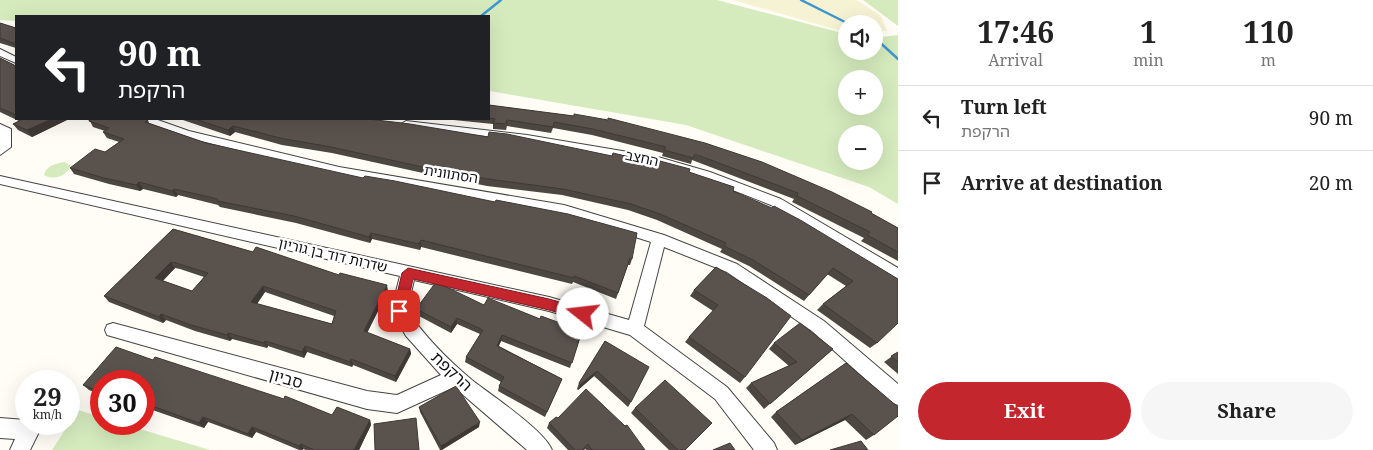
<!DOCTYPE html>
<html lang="en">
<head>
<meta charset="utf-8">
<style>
	:root { --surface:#fff; --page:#f6f6f6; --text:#222; --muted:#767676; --line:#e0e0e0; --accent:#c4262e }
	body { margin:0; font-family:"Noto Serif","Noto Sans Hebrew",serif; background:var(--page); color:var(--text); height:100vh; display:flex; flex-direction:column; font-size:19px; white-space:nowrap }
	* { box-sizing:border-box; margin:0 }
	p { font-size:16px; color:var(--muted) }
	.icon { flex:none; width:28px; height:28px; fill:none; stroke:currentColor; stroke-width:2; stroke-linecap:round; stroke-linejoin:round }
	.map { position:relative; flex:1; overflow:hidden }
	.side { display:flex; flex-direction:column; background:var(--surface); width:475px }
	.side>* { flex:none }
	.guide { position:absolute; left:15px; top:15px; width:475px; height:105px; border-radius:0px; box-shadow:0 5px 20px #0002; background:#202124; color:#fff; overflow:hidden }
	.controls { position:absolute; left:838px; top:15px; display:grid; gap:10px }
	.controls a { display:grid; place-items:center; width:45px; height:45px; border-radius:50%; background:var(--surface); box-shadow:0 5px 20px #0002; font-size:25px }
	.speed { position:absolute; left:15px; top:370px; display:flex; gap:10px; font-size:25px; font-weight:700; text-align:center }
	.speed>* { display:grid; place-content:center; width:65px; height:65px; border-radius:50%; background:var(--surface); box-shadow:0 5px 20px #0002; line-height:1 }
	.speed small { font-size:12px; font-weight:400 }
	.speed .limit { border:8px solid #d22; background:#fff; color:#111 }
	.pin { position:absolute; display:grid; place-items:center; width:42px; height:42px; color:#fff; margin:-21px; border-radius:10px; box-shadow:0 2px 8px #0006 }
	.me { position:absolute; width:55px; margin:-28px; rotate:286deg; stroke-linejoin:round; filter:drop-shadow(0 0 4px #0008) }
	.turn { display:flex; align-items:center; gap:18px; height:105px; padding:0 20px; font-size:22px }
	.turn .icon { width:65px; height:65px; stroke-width:2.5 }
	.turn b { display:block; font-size:35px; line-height:42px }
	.eta { display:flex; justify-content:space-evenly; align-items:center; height:85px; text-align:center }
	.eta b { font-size:30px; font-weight:700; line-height:35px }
	.button { display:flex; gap:10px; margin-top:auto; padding:10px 20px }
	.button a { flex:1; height:58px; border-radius:30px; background:var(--accent); color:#fff; font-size:20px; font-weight:700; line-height:58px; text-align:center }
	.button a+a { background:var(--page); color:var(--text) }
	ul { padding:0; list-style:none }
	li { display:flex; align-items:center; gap:15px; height:65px; padding:0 20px; border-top:1px solid var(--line) }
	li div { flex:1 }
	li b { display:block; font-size:19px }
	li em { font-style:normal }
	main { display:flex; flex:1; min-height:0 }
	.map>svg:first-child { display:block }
</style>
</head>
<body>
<main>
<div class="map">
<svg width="898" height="450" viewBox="0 0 898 450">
	<rect width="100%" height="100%" fill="#fffdf5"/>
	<path fill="#f6f3d4" d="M733,0h124l24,16 6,15h-13v-7h-28v8h-2z"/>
	<path fill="#d5ebbd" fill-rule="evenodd" d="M0,0h717l129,34v17h28v-13l24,-3v169l-29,-17 -183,-62 -197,-34v-75h-473v5l-16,-1zM846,79h28v27h-28zM846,134h28v27h-28z
		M863,0h35v26z
		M65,162l6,4c-5,10 -17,15 -27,9 2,-9 12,-12 21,-13z
		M78,410l23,7v7h22l87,26h-158z"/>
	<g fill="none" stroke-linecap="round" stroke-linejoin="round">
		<path stroke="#3f96cf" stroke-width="2.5" d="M801,0l48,24
			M481,16l20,-16
			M874,37l24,22"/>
		<defs>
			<path id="minor" d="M0,49l16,8v6l-16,-7z
				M141,119h14l34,12 150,36 225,38 100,30 73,29 87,57 74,63v21l-7,-3 -79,-71 -85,-59 -63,-25 -20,79 83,61 47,56 3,7h-23l-39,-51 -85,-64 -81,-24 -135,-31 -7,30c18,27 40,49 65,70 19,15 72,50 80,70h-25l-73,-63 -57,26 -30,-4 -260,-74 -2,-5 2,-5 6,-2 254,68 30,4 44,-20 -35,-39 -15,-25 9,-35 -400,-92v-8l549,121 80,23 22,-78 -88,-28 -224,-39 -158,-39 -39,-15z
				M406,121l121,14 131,22 52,15 71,27 117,69v13l-127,-76 -69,-27 -45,-13 -130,-24 -125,-15 -1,-2z
				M0,124l11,5v18l-11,8z
				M0,418l26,2v4h11l3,6 -10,20h-20l5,-11 -15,-1z"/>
		</defs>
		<use href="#minor" stroke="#444" stroke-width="2"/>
		<use href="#minor" fill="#fff" fill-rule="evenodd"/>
	</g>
	<path fill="#4d4742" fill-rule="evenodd" d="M0,23l16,5v20l-16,-5z
		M0,58l16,8v53h53l-37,18 -14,-7 -5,-6 6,-3 -19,-9z
		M489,105l85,11v-2l297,99 27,15v33l-37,-20 3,-3 -72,-36 2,-3 -102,-39 -1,4 -29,-8 1,-3 -71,-18 -39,-7 -2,5 -44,-7 -1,4 -13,-1v-5l-49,-5h45z
		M85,119h58l5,1 1,3 57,20 426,116 -2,6h-2l-12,34 -43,-17 -1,2 -151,-37 -1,3 -48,-11 -2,4 -74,-20 -76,-16 -2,-2 -40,-10 -2,2 -33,-8 -3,2 -31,-7 -35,-10 -4,-6 35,-16 14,-10 -12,-4 -4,-6 2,-1 -12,-4 -3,-6z
		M180,119h188l321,53 44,19 165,88 -21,64 -7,5 -53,-38 6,-6 23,-18 -19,-12 -23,27 -55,-35 -29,-14 2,-3 -65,-29 -29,-10 -66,-15 -75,-9 -55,-11 -100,-22 -50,-8 -47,-13 -5,4z
		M173,229l215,62 -21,42 43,16 1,5 -15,28 -43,-17 -1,2 -45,-15 -3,6 -36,-12 -1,2 -35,-9 -2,2 -35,-10 -29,-11 -3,3 -54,-21 -5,-6zM175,268l5,1 24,8 -12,14 -29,-10zM265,292l69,24 -2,8 -75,-20z
		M716,267l29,110 -5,6 -55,-41 4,-5 24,-26 -23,-15 4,-6z
		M484,305l56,14 42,12 -12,37 -69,-27 -2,5 63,33 -17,38 -47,-26 1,-5 2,-4 -36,-20 1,-5 14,-23 -23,-10 -6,9 -34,-18 -1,-6z
		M605,341l26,61 -3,5 -34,-31 -16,14 -1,-1 2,-6z
		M774,343l59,6 -69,60 -18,-21 5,-5 38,-17 -20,-17z
		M898,352v22l-14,-12z
		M153,360l179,55 38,5 1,5 -12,25h-53l-3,-1v1h-4l-43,-18 -4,6 -44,-16 -4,6 -60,-21v-26h-43v14l-12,-5 -6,-5z
		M846,363l28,72 -8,5 -21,-20 -50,25 -24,-28 5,-5z
		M419,407l60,20 -37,23h-2l-20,-38z
		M635,408l50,42h-16l-38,-37z
		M549,423l96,27h-59v-1l-2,1h-16l-21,-22z"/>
	<path fill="#3f3936" d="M52,119h17l-37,18 -5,-7z
		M233,126l2,6 -5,4 -2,-6z
		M139,182l4,7 -3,2 -4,-6z
		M174,189l4,6 -2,2 -4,-6z
		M371,233l1,6 -2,4 -1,-6z
		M421,240v7l-1,3 -1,-6z
		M171,262l4,6 -16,16 -4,-6z
		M387,285l1,6 -23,46 -1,-6z
		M263,286l2,6 -11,16 -3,-6z
		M161,314l5,6 -3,3 -4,-6z
		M457,318v6l-6,9v-6z
		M228,333l4,6 -2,2 -3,-6z
		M502,335l-1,6 -5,10 1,-5z
		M265,341l3,5 -1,2 -3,-5z
		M305,346l2,6 -3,6 -2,-6z
		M410,349l1,5 -15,28 -1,-6z
		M351,359l2,6 -1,2 -2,-5z
		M597,371l-3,5 -16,14 2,-5z
		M852,414l-7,6 -50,25 7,-5z
		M203,417l5,5 -4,6 -5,-5z
		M370,420l1,5 -12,25h-5z
		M480,422l-1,5 -38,23v-4z
		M252,427l4,5 -4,6 -4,-4z
		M301,444l2,5v1h-2l-2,-4z"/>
	<path fill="#5a524d" stroke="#3f3936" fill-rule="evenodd" d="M0,23l16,5v16l-16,-6z
		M0,58l16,8v49l-16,-7z
		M489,105l85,11v-2l34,6v-2l97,25 57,19 70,30 40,20 -1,1 27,15v24l-31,-17 3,-3 -73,-36 1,-3 -103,-39 -2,4 -29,-8 2,-3 -73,-18 -39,-7 -1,5 -46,-7 -1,4 -13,-1 2,-4 -6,-1z
		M23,119h29l-25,11 -14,-6z
		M93,119h50l5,1 -3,2 61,21 157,35 2,-2 30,5 100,21 1,-2 72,14 69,19 -5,26 -2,-1 -12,35 -44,-17v2l-153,-38 -2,4 -48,-11 -2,4 -75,-21 -77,-15 1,-2 -44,-10 -2,2 -33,-9 -3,3 -32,-7 -34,-10 25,-19 10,3 19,-13 -21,-7 6,-4 -20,-7z
		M195,119h173l42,5 78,13 1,-5 18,2 105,22 1,-3 46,11 1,-3 30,8 -1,3 45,15 -1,4 39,17 2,-2 28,15 96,58v44l-21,20 -54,-39 30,-23 -20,-13 -24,27 -56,-35 -29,-14 2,-3 -66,-29 -29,-10 -68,-15 -75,-10 -56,-10 -101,-22 -51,-9 -47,-12 -5,4z
		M173,229l80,23 3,-5 83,28 1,-2 47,12 -23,46 46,18 -15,27 -44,-17 -1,3 -45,-16 -3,6 -37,-11 -1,2 -36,-10 -1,2 -36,-10 -30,-11 -2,3 -55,-21zM171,262l5,1 32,10 -16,18 -37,-13zM263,286l73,25 -4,13 -81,-22z
		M716,267l51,31 24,18 -46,61 -56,-40 29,-32 -24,-15z
		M436,282l48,23 4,-7 52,21 1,-3 41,15 -10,32 -70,-28 -5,11 65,33 -15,33 -48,-26 5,-9 -38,-20 17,-27 -26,-12 -6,9 -35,-18z
		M800,323l33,26 -63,55 -19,-21 46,-21 -23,-19z
		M605,341l44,26 -18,35 -34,-31 -17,14 -1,-2z
		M116,347l37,13 2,-3 129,42 1,-3 47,19 5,-8 33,13 -16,30h-40l-13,-6 -2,2 -47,-19 -4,7 -45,-17 -4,6 -55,-20v-22h-43v11l-18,-7z
		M898,352v10l-7,-6z
		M846,363l52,44v9l-24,19 -22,-21 -50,26 -26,-28z
		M665,380l47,43 -27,27h-7l-43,-42z
		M456,386l24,36 -39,24 -22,-39z
		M586,389l39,37 2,-1 18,25h-53l-4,-6 -6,6h-7l-26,-27 7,-6 2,1z
		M416,418l3,32h-44l-1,-26z
		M861,441l7,9h-38z
		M730,443l5,7h-22z"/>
	<path fill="#c4262e" stroke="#7f191e" d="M408,268l141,31 39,11 2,4 -2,4 -5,2 -34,-10 -136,-31 -7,32 -2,4h-9l-2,-4 9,-38z"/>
	<g text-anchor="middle" stroke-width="5" stroke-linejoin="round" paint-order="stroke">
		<g font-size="14" fill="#111" stroke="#fff">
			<text transform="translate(642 158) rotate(12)" y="5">החצב</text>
			<text transform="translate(451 174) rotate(9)" y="5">הסתוונית</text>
			<text transform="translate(333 255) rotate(13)" y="5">שדרות דוד בן גוריון</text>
		</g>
		<g font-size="16" fill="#111" stroke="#fff">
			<text transform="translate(452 371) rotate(43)" y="6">הרקפת</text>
			<text transform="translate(286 378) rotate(16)" y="6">סביון</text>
		</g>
	</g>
</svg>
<div class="controls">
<a><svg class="icon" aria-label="sound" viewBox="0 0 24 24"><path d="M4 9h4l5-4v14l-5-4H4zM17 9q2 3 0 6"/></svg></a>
<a>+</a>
<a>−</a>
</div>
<div class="speed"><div>29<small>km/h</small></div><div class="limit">30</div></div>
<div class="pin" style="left:399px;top:311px;background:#d93025"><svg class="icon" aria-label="arrive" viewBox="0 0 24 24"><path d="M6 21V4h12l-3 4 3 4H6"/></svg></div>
<svg class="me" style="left:583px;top:314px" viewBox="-20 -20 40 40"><circle r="19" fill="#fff"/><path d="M0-13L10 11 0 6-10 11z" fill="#c4262e"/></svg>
<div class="guide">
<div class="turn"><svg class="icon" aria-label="left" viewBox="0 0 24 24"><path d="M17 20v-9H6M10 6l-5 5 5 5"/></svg><div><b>90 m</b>הרקפת</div></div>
</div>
</div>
<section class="side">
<div class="eta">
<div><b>17:46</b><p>Arrival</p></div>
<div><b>1</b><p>min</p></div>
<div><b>110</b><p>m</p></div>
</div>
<ul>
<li><svg class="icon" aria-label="left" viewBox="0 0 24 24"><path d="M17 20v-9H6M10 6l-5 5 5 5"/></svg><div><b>Turn left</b><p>הרקפת</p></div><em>90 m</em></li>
<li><svg class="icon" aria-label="arrive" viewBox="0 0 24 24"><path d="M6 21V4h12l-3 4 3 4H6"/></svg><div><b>Arrive at destination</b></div><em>20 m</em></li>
</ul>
<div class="button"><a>Exit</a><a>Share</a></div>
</section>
</main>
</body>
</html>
